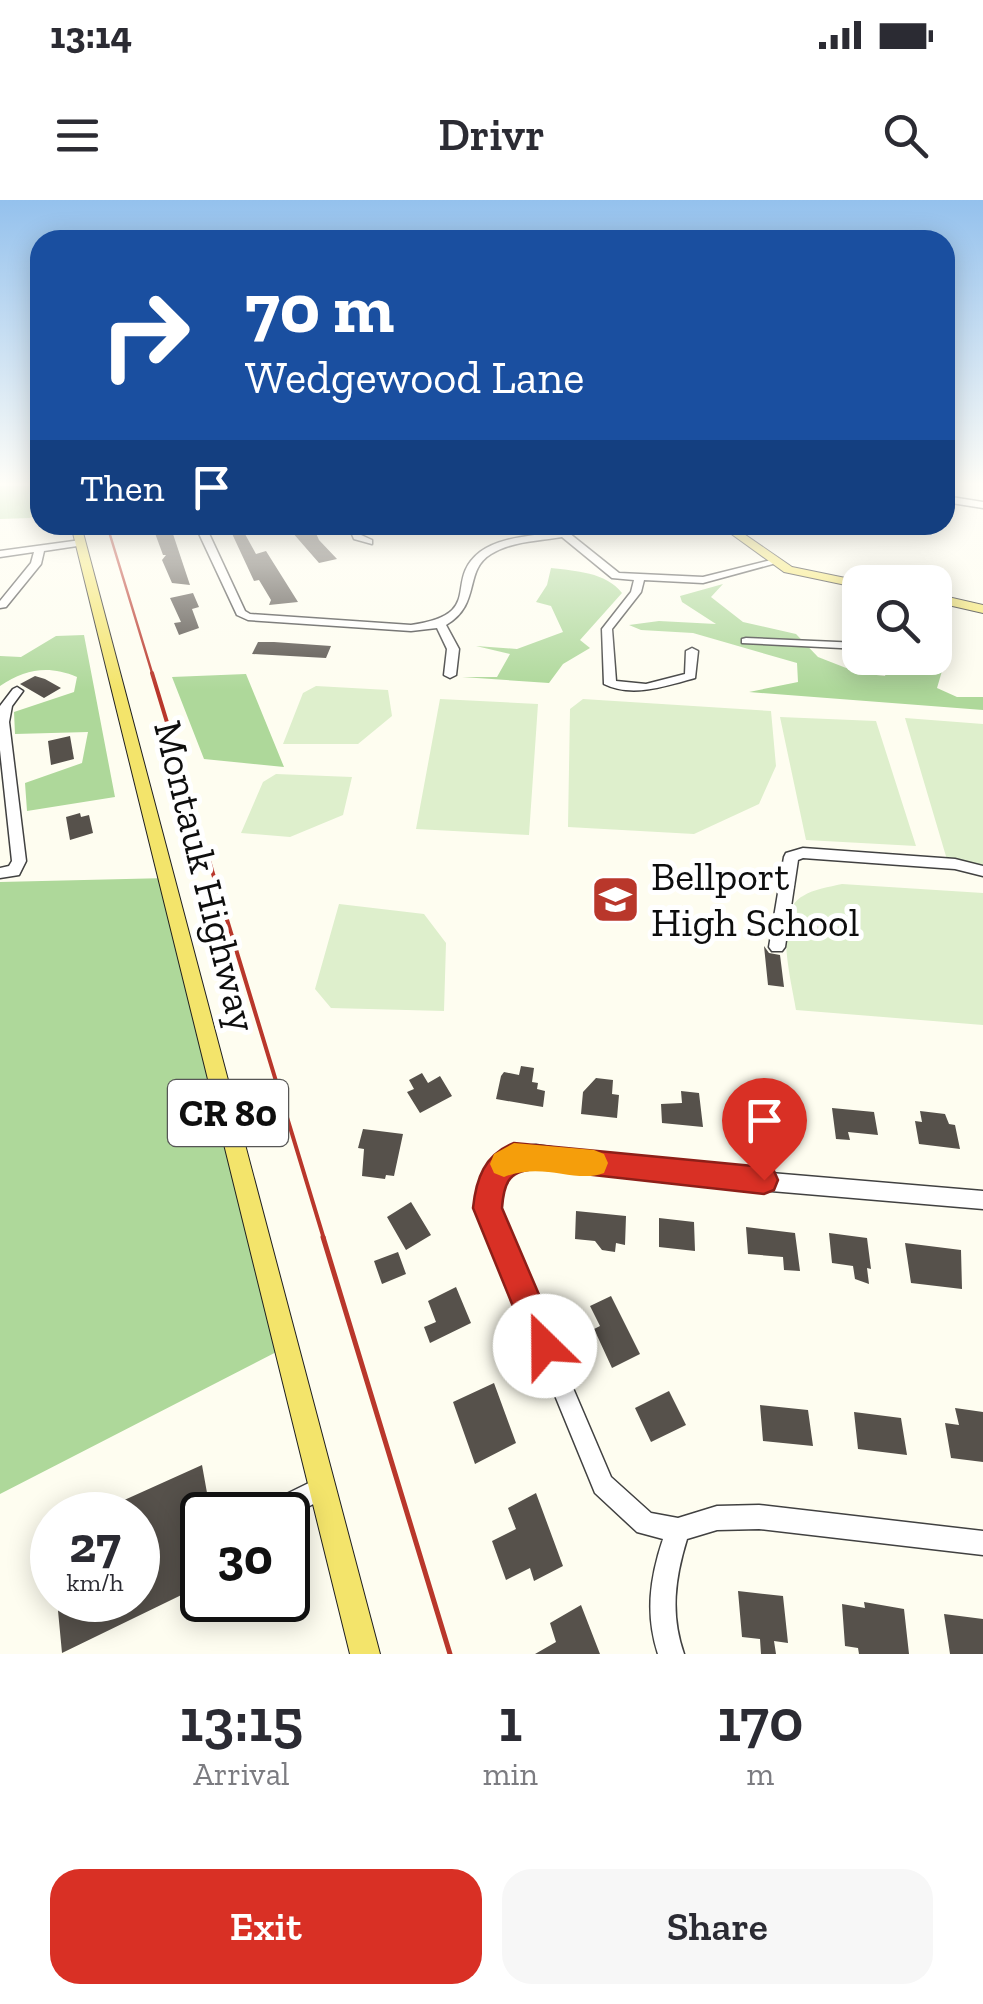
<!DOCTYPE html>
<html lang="en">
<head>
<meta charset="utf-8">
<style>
	:root { --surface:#fff; --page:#f7f7f7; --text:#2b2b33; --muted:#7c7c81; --accent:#d93025 }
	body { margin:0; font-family:"Zilla Slab",serif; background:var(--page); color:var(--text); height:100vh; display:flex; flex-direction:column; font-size:38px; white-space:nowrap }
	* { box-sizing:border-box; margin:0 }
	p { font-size:32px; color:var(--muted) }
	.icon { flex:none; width:55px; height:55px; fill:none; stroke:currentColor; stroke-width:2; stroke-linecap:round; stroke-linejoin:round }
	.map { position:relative; height:1454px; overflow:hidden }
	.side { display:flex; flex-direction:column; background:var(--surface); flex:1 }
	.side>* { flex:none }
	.banner { position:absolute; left:30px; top:30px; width:925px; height:305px; border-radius:30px; box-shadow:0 5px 25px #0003; background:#1a4fa0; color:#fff; overflow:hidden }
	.tools { position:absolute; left:842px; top:365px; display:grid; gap:20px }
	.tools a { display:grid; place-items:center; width:110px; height:110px; border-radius:20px; background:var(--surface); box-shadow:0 5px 25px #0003; font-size:50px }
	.speed { position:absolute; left:30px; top:1292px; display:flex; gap:20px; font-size:50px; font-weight:700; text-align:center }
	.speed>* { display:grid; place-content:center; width:130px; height:130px; border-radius:50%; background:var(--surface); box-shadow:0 5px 25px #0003; line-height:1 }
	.speed small { font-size:25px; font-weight:400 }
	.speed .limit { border:5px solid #111; border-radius:15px; background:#fff; color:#111 }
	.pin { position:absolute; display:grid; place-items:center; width:85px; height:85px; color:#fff; margin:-102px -42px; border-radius:50% 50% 50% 0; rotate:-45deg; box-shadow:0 0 10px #0007 }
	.pin .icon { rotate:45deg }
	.me { position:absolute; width:110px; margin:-55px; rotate:337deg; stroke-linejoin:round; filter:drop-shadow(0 0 8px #0008) }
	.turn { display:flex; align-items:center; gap:35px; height:210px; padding:0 50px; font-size:45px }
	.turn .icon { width:130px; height:130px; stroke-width:2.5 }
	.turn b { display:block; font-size:70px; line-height:85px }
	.then { display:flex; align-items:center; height:95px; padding:0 50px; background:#0003; gap:20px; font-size:38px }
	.eta { display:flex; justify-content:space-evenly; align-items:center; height:170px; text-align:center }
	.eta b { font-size:60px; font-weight:600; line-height:70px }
	.button { display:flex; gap:20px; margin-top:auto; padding:20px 50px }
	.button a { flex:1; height:115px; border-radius:30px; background:var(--accent); color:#fff; font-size:40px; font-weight:600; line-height:115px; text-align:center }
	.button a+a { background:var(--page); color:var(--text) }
	.status { display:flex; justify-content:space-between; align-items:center; height:70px; padding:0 50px; background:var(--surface); direction:ltr }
	.status svg { height:28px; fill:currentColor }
	header { display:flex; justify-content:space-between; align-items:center; height:130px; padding:0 50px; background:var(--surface); font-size:45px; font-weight:600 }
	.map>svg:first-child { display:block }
</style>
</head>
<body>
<div class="status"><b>13:14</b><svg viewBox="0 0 49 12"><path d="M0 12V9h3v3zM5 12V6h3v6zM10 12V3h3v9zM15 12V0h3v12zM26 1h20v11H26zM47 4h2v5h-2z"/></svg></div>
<header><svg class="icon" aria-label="menu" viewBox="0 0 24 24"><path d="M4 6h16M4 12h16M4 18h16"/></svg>Drivr<svg class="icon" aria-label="search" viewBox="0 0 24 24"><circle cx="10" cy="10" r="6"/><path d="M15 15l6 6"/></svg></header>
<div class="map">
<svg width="983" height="1454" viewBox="0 0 983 1454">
	<rect width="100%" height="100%" fill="#fefdf0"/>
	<path fill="#aed89a" d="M0,286h40v27l-10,5 -30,1z
		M551,368c24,3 55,4 71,25l-42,47 10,8 -27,16 -14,19 -87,-6h35l13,-23 -34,-8 41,3 46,-17 -12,-26 -15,-4 11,-17z
		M723,384l-12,13 32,25 53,12 22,23 41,16 26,3 6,-16 44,-2v-5l14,-6 -12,41 20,9h26v13l-234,-18 49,-10 -1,-19 -104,-30 -52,-3 -12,-5 30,-4 57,3 -34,-22 -2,-6z
		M84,435l31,162 -88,14 -2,-28 57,-20 6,-31 -73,2 -1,-22 60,-20 3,-15c-29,-12 -51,-8 -77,9v-30l21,1 35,-21z
		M246,474l38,93 -80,-8 -32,-82z
		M168,678l120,468 -288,148v-612z"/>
	<path fill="#deefcc" d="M316,486l72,4 4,26 -34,28h-75l20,-51z
		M440,499l98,5 -9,131 -113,-6z
		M583,499l188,12 5,55 -17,38 -65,30 -126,-7 2,-118z
		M780,517l96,4 40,125 -110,-6z
		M905,518l78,6v141l-35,-2z
		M276,574l76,3 -9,38 -53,22 -49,-4 22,-51z
		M842,684l141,9v132l-187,-15c-4,-27 -24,-98 7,-114 11,-7 26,-9 39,-12z
		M339,704l85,10 22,29 -2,68 -113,-3 -16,-19z"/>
	<path fill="#56514b" d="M152,325h18l20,60 -18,-2 -10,-23 4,-5h-3z
		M228,325h12l16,29 10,-3 32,51 -29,3 2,-5 -12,-20 -5,1z
		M314,329l5,11 18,19 -18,4 -27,-31z
		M193,393l6,14 -7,2 7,19 -20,7 -5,-12 7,-1 -11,-24z
		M258,442h16l57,4 -5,12 -74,-4z
		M35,476l10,3 16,9 -17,10 -24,-14z
		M70,536l4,23 -23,6 -3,-24z
		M80,613l1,4 8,-2 4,18 -23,7 -4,-23z
		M764,746l5,7 11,2 4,32 -16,-2z
		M521,866l13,2 -2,14 6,1 -1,6 8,2 -2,16 -47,-8 5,-23 3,-4 15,3z
		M422,873l6,10 12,-7 12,20 -32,17 -13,-21 7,-3 -5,-9z
		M596,878l17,2 -1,14 7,1 -2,23 -36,-4 2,-22z
		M681,891l18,2 4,34 -41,-4 -1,-19 21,-1z
		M766,894l17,3 1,14 6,1 2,25 -35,-1v-4l-13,-2 -1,-27 23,3z
		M832,908l42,4 4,23 -30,-3 2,8 -14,-1z
		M920,911l25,3 4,10 6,1 5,24 -41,-5 -4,-23 7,1z
		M363,929l40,5 -9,42 -8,-1 -1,4 -23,-3 2,-27 -6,-1z
		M411,1002l20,33 -25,15 -19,-33z
		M576,1011l50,5 -1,29 -9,-2 -1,9 -13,-2 -7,-9 -20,-2z
		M659,1018l35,4 1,29 -36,-4z
		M746,1027l49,6 5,38 -16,-1 -1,-13 -35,-3z
		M829,1033l38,5 4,31 -4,-1 2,16 -14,-5 -2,-13 -21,-3z
		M905,1043l56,7 1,39 -51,-6z
		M398,1052l8,22 -24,10 -8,-23z
		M456,1087l15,36 -41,20 -6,-16 12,-5 -8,-21z
		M611,1096l29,58 -28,14 -18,-39 6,-3 -10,-20z
		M494,1183l22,60 -41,21 -22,-62z
		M669,1191l17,34 -35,17 -16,-34z
		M760,1205l48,5 5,36 -50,-5z
		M955,1208l28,4v50l-32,-4 -6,-35 14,2z
		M854,1212l47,6 6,37 -49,-6z
		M202,1265l9,50h-9v70l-140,68 -5,-53h81v-85h-47z
		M536,1293l27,73 -29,15 -4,-13 -24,12 -14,-39 24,-12 -8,-21z
		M738,1391l45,5 5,47 -14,-2 2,13h-15l-1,-15 -18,-2z
		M864,1402l40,7 5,45h-50l-1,-6 -13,-2 -3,-42 23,4z
		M581,1405l19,49h-65l21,-12 -6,-19z
		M944,1414l39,5v35h-33z"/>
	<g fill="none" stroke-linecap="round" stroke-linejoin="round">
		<defs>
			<path id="minor" d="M945,296l38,6v6l-38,-6z
				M195,325h10l40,86 5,3 161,11c76,-11 31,-43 69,-73 20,-15 52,-16 76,-20l-8,-7h11l60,48 84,4 72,-18 5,3 -77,21 -59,-3 -3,12 -29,37 4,52 30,3 39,-10 1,-23 6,-3 6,3 -3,27c-29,8 -63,20 -91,6l-2,-55 29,-37 3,-12 -22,-2 -50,-41c-23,4 -50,4 -71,17 -28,17 -9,50 -45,71l13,24 -3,26 -6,3 -6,-3 3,-26 -10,-21 -26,3 -163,-11 -11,-5z
				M348,325h10l3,10 11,5v4l-18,-5z
				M81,340l3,1v4l-40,6 -3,13 -35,43 -6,1v-7l31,-38 3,-11 -34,5v-6z
				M847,380l9,2 4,10v16l-5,-3 -9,-23z
				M746,438l114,5v6l-118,-6v-4z
				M17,487l6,4 -11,15 -3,16 17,139 -7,14 -19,3v-10l9,-2 3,-5 -12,-111v-44l13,-17z
				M803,648l152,11 28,7v10l-28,-7 -152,-11 -5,2 -13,87 -3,4h-10l-3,-4 15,-90 2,-4z
				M536,945l128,19 319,27v18l-319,-27 -128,-19c-32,1 -36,15 -40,45l115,269 40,36 27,5 39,-12 42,-1 224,26v24l-224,-26 -42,1 -30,9c-12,39 -17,75 -3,115h-26c-13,-40 -8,-76 5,-115l-26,-7 -42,-39 -117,-285c5,-39 15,-61 58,-63z
				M323,1276l8,3 3,8 -3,8 -43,22v-2h-32l4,-8z"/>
			<path id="major" d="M71,325h10l299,1129h-30z
				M719,325h12l61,42 73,15h-5v6l-76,-16z
				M935,394l48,11v8l-48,-11z"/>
		</defs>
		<use href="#minor" stroke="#414141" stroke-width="3"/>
		<use href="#major" stroke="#1f1f1f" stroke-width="2"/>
		<use href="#minor" fill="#fff" fill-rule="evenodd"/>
		<use href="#major" fill="#f3e46b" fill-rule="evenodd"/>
		<path stroke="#b9372b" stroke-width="2.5" d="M107,325l46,151"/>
		<path stroke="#b9372b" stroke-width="4" d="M152,473l172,566"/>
		<path stroke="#b9372b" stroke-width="5" d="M323,1037l127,417"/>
	</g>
	<linearGradient id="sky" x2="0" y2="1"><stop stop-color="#94c1ed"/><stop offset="0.58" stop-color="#fffef8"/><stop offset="1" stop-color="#fffef8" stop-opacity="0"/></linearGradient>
	<rect width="983" height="490" fill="url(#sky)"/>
	<path fill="#d93025" stroke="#8d1f18" stroke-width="2.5" d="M514,943l250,24 10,4 4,9 -4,10 -10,4 -225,-25c-29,1 -35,11 -37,39l59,138 -5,12 -11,4 -11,-4 -61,-150c3,-29 11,-53 41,-65z"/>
	<path fill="#f59e0b" d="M514,943l80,7 10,4 4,9 -4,10c-29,11 -60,-12 -100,4l-10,-4 -4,-9 4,-10z"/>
	<defs>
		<symbol id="school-square" viewBox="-11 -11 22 22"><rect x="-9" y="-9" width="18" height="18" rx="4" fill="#b9372b" stroke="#fff"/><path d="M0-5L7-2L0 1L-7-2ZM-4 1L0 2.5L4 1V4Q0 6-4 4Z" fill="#fff"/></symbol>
	</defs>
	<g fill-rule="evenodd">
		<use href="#school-square" x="588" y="672" width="55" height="55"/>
	</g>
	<g text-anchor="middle" stroke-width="10" stroke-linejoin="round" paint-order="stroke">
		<rect fill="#fff" stroke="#565656" stroke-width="2.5" x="168" y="880" width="120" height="66" rx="8"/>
		<g font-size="38" font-weight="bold" fill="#0e0e0e">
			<text x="228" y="926">CR 80</text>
		</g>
		<g font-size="40" fill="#0e0e0e" stroke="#fff">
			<text transform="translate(206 676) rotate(76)" y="14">Montauk Highway</text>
		</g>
		<g font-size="40" fill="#0e0e0e" stroke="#fff" text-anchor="start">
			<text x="651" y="690">Bellport<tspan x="651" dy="46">High School</tspan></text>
		</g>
	</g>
</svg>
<div class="tools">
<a><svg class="icon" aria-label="search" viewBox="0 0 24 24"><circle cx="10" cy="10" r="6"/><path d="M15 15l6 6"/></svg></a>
</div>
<div class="speed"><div>27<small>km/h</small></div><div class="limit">30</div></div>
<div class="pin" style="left:764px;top:980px;background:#d93025"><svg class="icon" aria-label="arrive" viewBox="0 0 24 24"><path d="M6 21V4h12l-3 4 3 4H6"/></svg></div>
<svg class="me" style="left:545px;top:1146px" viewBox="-20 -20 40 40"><circle r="19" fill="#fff"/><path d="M0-13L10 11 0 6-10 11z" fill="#d93025"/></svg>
<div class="banner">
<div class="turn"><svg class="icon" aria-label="right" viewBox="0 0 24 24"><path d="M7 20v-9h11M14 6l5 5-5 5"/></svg><div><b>70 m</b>Wedgewood Lane</div></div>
<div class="then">Then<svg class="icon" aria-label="arrive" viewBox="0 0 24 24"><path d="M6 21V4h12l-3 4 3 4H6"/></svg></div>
</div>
</div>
<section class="side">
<div class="eta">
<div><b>13:15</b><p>Arrival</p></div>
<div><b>1</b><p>min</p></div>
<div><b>170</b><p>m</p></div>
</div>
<div class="button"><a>Exit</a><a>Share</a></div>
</section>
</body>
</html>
